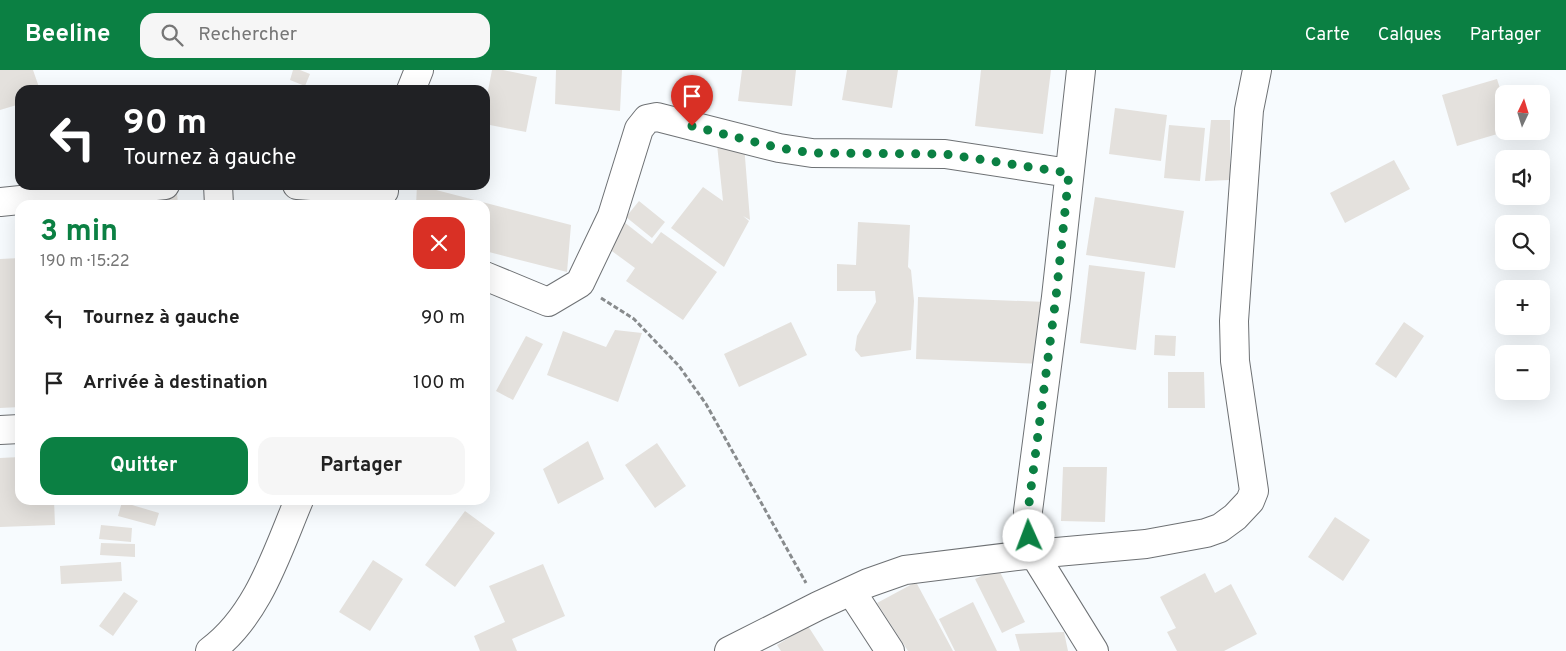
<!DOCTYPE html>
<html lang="fr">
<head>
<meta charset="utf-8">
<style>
	:root { --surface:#fff; --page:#f6f6f6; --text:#222; --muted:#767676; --accent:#0b8043 }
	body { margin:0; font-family:Overpass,sans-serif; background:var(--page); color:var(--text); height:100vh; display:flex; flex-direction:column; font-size:19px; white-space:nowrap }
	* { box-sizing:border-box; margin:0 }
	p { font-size:16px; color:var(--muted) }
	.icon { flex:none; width:28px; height:28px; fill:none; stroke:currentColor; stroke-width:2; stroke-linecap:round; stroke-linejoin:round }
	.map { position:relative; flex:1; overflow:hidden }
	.drawer { position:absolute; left:15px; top:130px; width:475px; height:305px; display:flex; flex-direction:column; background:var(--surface); border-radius:15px; box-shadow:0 5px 20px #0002 }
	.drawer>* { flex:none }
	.top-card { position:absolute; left:15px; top:15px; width:475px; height:105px; border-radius:15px; box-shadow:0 5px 20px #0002; background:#202124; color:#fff; overflow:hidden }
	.needle { width:32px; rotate:4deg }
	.controls { position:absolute; left:1495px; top:15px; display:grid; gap:10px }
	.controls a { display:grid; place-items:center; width:55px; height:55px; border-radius:10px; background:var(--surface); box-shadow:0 5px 20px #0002; font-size:25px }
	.pin { position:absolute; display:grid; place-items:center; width:42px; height:42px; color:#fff; margin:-51px -21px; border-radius:50% 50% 50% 0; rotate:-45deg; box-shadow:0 0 5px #0007 }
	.pin .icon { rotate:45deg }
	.me { position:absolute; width:55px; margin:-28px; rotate:358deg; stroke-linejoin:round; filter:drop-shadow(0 0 4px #0008) }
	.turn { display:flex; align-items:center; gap:18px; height:105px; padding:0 25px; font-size:22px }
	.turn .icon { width:65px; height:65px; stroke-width:2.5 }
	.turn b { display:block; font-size:35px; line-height:42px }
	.round { display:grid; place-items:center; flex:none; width:52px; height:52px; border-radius:15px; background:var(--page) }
	.overview { display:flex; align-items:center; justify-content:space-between; height:85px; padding:0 25px }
	h1 { font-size:30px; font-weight:700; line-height:38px; color:var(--accent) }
	.button { display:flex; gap:10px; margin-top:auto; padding:10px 25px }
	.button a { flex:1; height:58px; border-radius:15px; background:var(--accent); color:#fff; font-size:20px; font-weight:700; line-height:58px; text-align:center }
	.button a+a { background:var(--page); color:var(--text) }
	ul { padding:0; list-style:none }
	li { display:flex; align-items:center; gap:15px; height:65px; padding:0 25px }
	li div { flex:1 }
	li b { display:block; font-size:19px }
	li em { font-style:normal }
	header { display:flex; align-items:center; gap:30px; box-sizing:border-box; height:70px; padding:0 25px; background:var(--accent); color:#fff }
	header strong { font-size:24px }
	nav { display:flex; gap:28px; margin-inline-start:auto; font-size:18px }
	.search { width:350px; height:45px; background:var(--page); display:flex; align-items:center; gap:12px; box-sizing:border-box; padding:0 18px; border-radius:15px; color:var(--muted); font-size:19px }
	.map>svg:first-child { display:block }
</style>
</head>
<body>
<header>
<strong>Beeline</strong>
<div class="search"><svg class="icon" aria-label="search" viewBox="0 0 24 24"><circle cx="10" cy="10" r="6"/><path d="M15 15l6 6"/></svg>Rechercher</div>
<nav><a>Carte</a><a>Calques</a><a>Partager</a></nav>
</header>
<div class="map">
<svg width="1566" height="581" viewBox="0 0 1566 581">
	<rect width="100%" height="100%" fill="#f7fbfe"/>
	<path fill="#e4e1dd" d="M0,0h33l7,20h-20v14l-20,6z
		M293,0h7l10,4 -5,12 -15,-6z
		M492,0h11l34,7 -11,55 -41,-8v-18z
		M556,0h66l-2,41 -65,-7z
		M742,0h54l-4,36 -54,-5z
		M847,0h51l-6,38 -50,-8z
		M981,0h70l-8,64 -68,-8z
		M1497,9l7,22v31l-47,14 -15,-51z
		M1115,38l52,7 -6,46 -52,-7z
		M1211,50h19v60l-25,1z
		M1169,55l36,3 -5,53 -36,-3z
		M743,62l7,88 -7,-4 6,5 -25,46 -53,-39 32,-41 20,14 -7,-66z
		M1394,90l16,29 -65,34 -15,-30z
		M417,115l154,40 -4,47 -82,-21v-46h-69z
		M177,123l1,12h-100v-4z
		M1095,127l89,14 -9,57 -89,-13z
		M639,131l26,21 -13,16 -26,-21z
		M624,152l28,22 9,-12 56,40 -34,48 -57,-39 9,-13 -30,-22z
		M858,152l52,3 -2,42 3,3 3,31 -3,49 -50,7 -6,-7 2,-14 19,-34 -1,-11h-38v-27l19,1z
		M20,188v149l-20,1v-149z
		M1089,195l56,7 -9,78 -56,-7z
		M918,227l129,5 -3,62 -128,-5z
		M791,252l16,33 -68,32 -15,-33z
		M1404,252l20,14 -28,42 -21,-14z
		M615,260l27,3 -24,69 -71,-27 16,-44 43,16z
		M1155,265l21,1 -1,20 -21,-1z
		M526,266l17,8 -30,56 -17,-9z
		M1168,302h36l1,36h-37z
		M588,371l16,38 -46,25 -15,-35z
		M657,373l29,43 -31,22 -30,-43z
		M20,387v43h34l1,25 -55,2v-69z
		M1063,397h44l-2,55 -44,-1z
		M122,432l37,11 -4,13 -37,-10z
		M465,441l30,22 -40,54 -30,-22z
		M1335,447l35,23 -27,41 -35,-24z
		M101,455l31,3 -1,14 -32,-3z
		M101,473l34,1v13l-35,-2z
		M373,490l30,19 -33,52 -31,-19z
		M121,492l1,19 -61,3 -1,-18z
		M543,494l22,52 -53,23 5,12h-37l-6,-15 31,-14 -16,-36z
		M998,498l27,54 -23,11 -27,-54z
		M1205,503l10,20 16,-9 26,50 -33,17h-47l-10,-19 9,-4 -16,-31z
		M916,512l37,69h-45l-31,-48z
		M124,522l14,9 -25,35 -14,-10z
		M973,532l24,49h-42l-16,-32z
		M808,556l16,25h-43l-4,-6z
		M1064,562l4,19h-48l-5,-17z"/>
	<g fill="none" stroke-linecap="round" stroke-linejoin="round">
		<defs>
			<path id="minor" d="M1081,0l-25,227 -28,214 1,25 5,18 60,97
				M411,20l8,-20
				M218,115l1,20
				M297,115l87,6
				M0,132l165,-17
				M485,206l63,26 32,-19 32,-67 27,-87 8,-10 10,-2 122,31 33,5 133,1 124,19
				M0,360l20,-1
				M851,521l39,60
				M210,581c48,-35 67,-99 89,-151
				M729,581l89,-45 50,-23 37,-13 129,-16 112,-10 60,-11 14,-5 15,-11 15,-16 4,-10 -19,-130 -1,-40 15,-211 8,-40"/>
		</defs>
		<use href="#minor" stroke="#6e7174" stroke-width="30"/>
		<path stroke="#888b8d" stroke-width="3" stroke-dasharray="5 2.5" stroke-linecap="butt" d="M601,228l33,21 45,47 27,38 100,179"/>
		<use href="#minor" stroke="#fff" stroke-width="28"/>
	</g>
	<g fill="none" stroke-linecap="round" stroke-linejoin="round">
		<path stroke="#0b8043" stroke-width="9" stroke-dasharray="0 16.2" d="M692,56l87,22 33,5 133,1 124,19 -13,124 -28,214 1,25"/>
	</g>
</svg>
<div class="controls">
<a><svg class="needle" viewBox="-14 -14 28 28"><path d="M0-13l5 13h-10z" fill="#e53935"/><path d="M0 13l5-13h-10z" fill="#767676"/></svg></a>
<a><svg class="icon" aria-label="sound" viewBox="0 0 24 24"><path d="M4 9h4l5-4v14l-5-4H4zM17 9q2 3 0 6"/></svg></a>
<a><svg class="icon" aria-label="search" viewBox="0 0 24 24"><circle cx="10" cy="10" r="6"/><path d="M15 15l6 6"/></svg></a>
<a>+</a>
<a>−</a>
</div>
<div class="pin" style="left:692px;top:56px;background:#d93025"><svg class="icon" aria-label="arrive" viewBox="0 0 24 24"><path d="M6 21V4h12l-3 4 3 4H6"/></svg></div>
<svg class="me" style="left:1029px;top:466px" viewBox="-20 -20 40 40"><circle r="19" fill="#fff"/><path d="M0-13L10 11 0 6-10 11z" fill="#0b8043"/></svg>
<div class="top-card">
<div class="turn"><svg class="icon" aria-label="left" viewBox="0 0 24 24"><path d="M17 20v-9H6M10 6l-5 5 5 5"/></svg><div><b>90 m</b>Tournez à gauche</div></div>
</div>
<section class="drawer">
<div class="overview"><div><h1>3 min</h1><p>190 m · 15:22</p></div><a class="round" style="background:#d93025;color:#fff"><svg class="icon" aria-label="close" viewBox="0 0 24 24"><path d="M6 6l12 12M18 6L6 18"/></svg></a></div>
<ul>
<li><svg class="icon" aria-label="left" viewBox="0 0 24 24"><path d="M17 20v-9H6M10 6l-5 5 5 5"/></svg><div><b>Tournez à gauche</b></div><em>90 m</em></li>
<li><svg class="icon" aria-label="arrive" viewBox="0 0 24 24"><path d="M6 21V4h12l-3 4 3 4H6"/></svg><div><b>Arrivée à destination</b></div><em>100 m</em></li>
</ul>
<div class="button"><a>Quitter</a><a>Partager</a></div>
</section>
</div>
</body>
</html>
